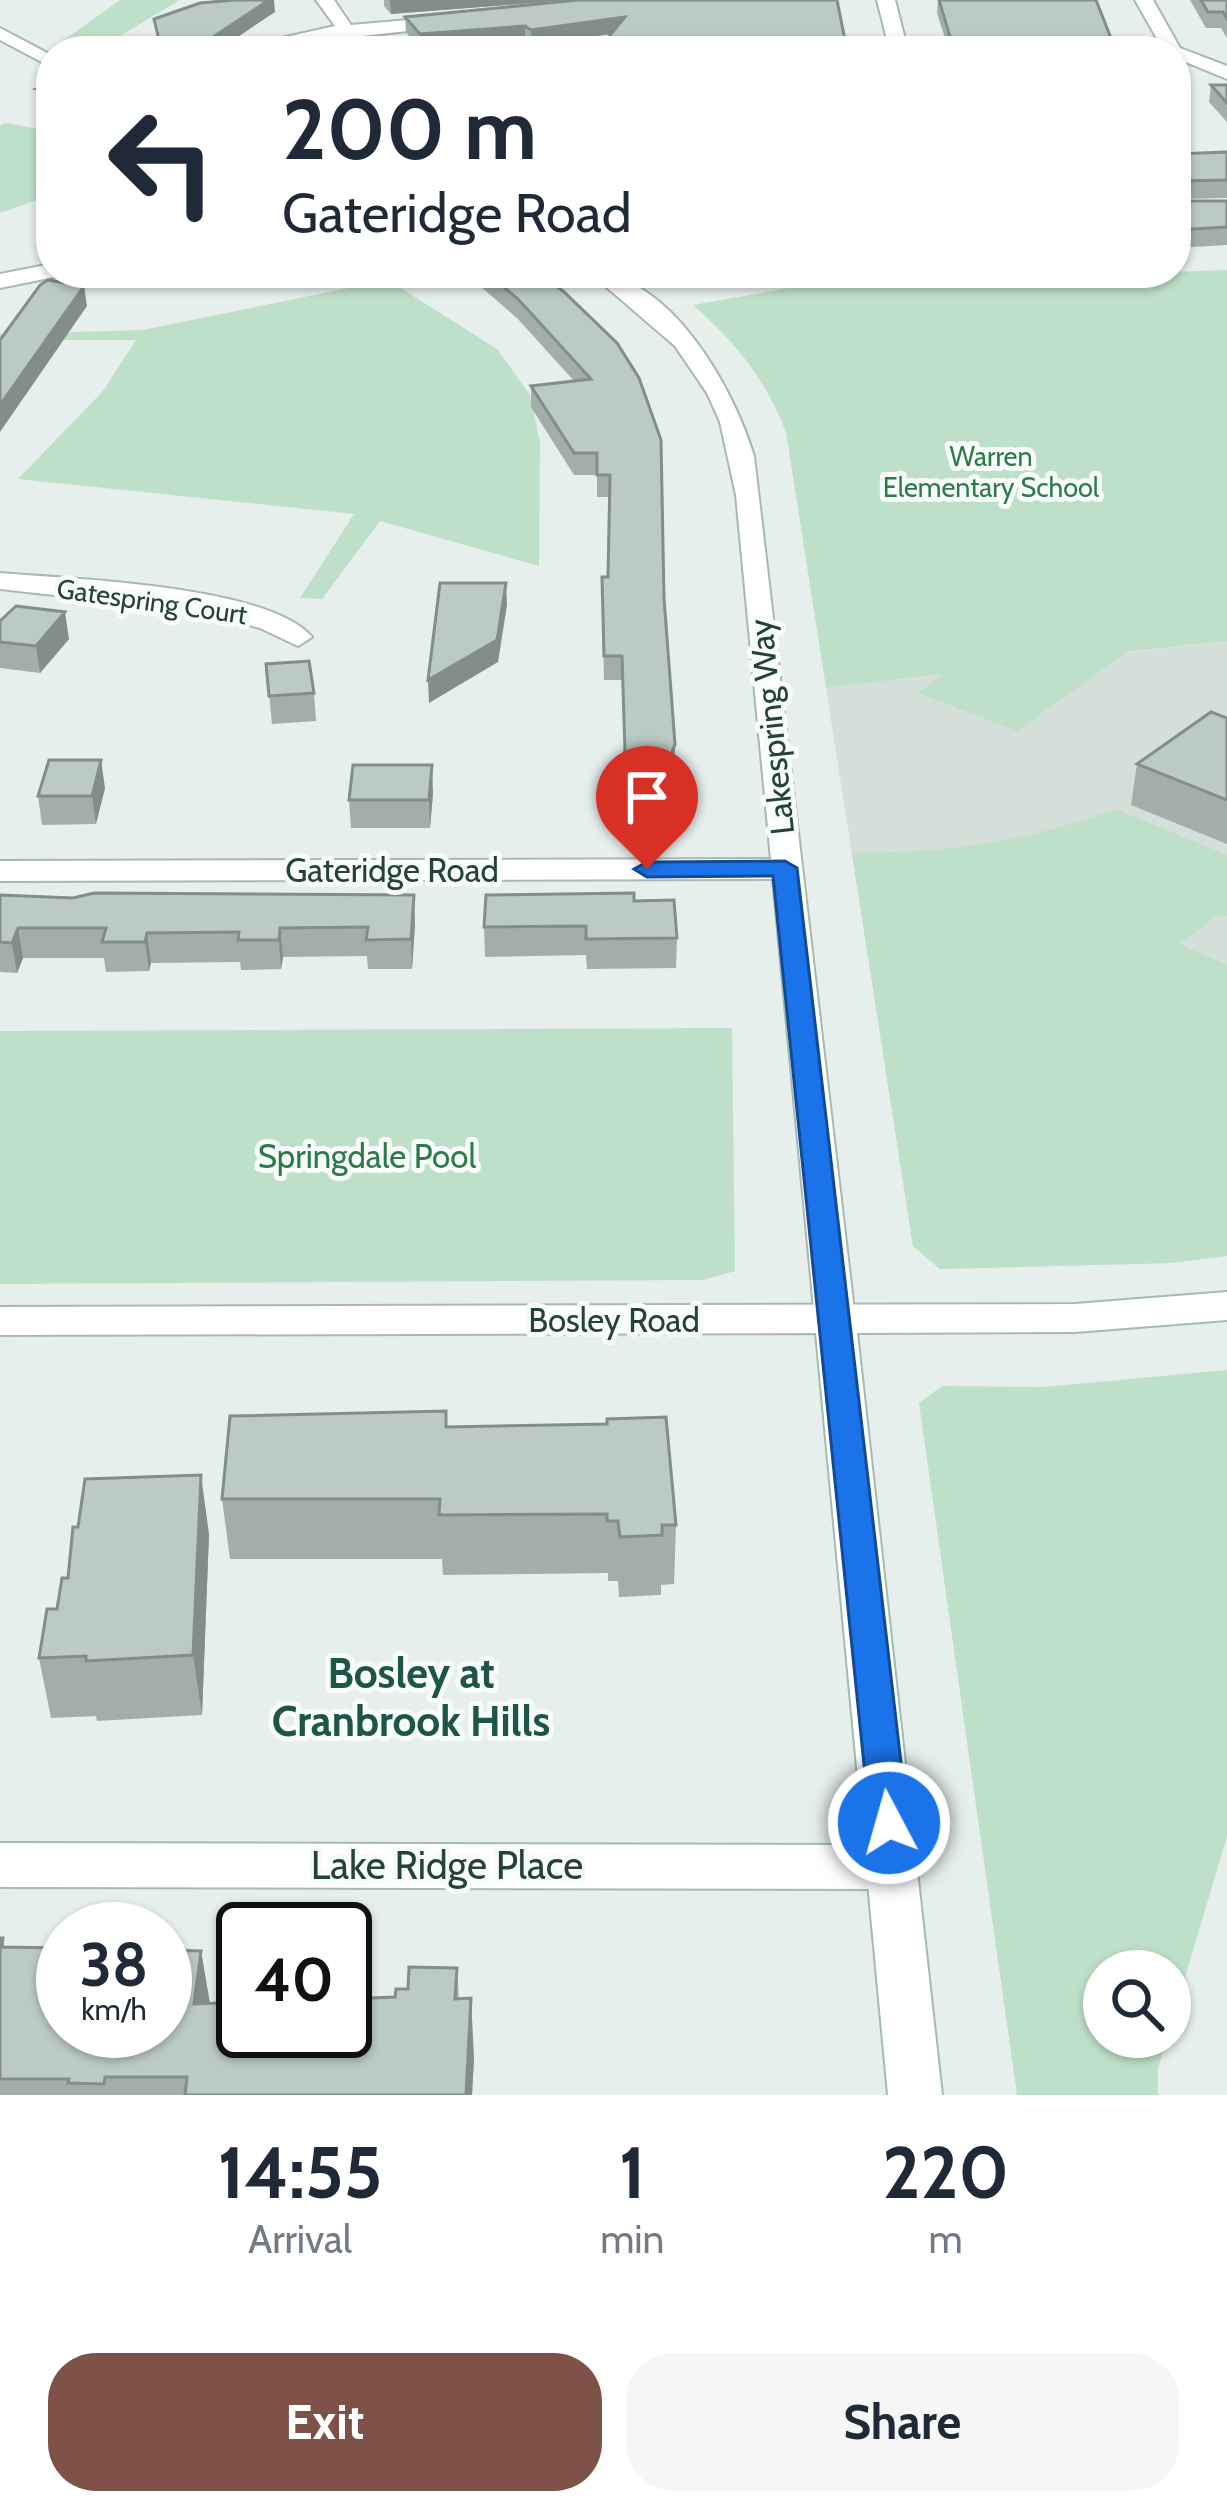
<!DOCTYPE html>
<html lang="en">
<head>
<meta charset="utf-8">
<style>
	:root { --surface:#fff; --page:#f6f6f7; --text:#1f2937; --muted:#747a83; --accent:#7f5249 }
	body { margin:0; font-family:Cabin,sans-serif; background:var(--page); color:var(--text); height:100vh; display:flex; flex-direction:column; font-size:45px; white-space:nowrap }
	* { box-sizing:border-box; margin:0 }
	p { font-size:39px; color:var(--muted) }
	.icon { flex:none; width:66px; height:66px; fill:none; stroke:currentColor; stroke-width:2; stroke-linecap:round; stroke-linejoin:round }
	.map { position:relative; height:2095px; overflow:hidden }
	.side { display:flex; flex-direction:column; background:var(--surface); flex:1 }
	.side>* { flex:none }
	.top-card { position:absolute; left:36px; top:36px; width:1155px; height:252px; border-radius:48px; box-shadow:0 3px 9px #0004; background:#fff; color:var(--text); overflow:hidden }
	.controls { position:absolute; left:1083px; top:1950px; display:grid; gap:24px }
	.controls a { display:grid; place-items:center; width:108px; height:108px; border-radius:50%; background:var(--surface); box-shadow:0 3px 9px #0004; font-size:60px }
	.speed { position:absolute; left:36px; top:1902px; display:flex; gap:24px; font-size:60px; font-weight:700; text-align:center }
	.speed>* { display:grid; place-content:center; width:156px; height:156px; border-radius:50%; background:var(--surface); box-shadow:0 3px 9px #0004; line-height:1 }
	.speed small { font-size:30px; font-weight:400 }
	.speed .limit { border:6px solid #111; border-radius:18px; background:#fff; color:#111 }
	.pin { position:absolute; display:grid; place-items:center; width:102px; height:102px; color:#fff; margin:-123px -51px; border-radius:50% 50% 50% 0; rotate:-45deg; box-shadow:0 0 12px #0007 }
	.pin .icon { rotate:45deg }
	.me { position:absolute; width:132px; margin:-66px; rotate:354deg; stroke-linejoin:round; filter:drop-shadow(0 0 9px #0008) }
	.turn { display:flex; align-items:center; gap:42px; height:252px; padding:0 48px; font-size:54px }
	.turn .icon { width:156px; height:156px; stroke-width:2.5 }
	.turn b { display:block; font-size:84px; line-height:102px }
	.eta { display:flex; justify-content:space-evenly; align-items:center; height:204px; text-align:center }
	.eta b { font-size:72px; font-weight:700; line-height:84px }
	.primary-button { display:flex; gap:24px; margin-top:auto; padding:24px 48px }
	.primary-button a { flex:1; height:138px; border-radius:48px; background:var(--accent); color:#fff; font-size:48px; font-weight:700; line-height:138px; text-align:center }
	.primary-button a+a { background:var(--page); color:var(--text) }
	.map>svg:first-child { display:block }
</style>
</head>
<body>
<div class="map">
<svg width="1227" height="2095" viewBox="0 0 1227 2095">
	<rect width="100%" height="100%" fill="#e6efeb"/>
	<path fill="#d4dfda" d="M1227,641v615l-57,7 -230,6 -27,-23 -87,-558z"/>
	<path fill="#bfe0c8" d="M120,0h60l-85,51 -42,-3z
		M5,123l46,8v64l-51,18v-87z
		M1227,270v371l-100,11 -110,79 -99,-38 26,-19 -118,14 -40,-256c-20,-53 -51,-90 -93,-127l113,-20z
		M388,280l109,69 33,46 10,47 -1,124 -159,-45 -58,78 -22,-1 54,-84 -336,-35 85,-88 33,-51h-136v-6l143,-4z
		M1116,809l111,46v61l-9,-1 -38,29 47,21v291l-57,7 -230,6 -27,-23 -61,-393c101,-1 168,-10 264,-44z
		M732,1028l3,243 -31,9 -704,4v-253z
		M1227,1370v466l-57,192v-57h-66v66h63l-9,32v26h-141l-98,-692 23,-17 102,1z"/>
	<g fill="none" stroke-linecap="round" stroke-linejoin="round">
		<defs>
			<path id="street" d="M316,0h18l17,25 103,-9 9,5 -9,5 -231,25 112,-25z
				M877,0h18l13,51h-18z
				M1135,0h18l27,48 47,18v13l-51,-21v-7h-12z
				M0,28l51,27v12l-51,-27z
				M51,264v9l8,3 -59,12v-14z
				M590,273c80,0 144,116 164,183l101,863 -6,10 -14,4 -14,-4 -6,-10 -42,-440 -773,2v-20l771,-2 -35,-364 -16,-73 -13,-29 -32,-47z
				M0,573c69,6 268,12 312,64l-14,9 -38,-18 -63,-17 -197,-22z
				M0,1843l894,2 18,7 7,15 -7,15 -18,7 -894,-2z"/>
			<path id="secondary" d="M1227,1292v28l-152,12 -218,1 85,762h-54l-72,-762 -816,2v-28l1075,-3z"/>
		</defs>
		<use href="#street" stroke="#a8b8b2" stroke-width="4"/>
		<use href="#secondary" stroke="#a4bbb3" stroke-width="4"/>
		<use href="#street" fill="#fff" fill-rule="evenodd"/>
		<use href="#secondary" fill="#fff" fill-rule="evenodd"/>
	</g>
	<path fill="#a1aea9" d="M384,0h185l-178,14 -7,-8z
		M837,0l10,51h-250l14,-17 -79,11 -7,-4 -104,9 -15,-18 -1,-15z
		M938,0l178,51h-167l-12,-38z
		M1190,0h37v38l-6,-10h-15z
		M51,84v24l-11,-2 -3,-17z
		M1211,85h16v37l-18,-20z
		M1227,152v46l-51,1v-45z
		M1176,201h51v44l-51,3z
		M465,273h72l26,18 101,307 10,171 -18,52 -46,-5v-25l15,-38 -3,-73h-18l-2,-103h6l2,-80h-13v-22h-23l-43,-68v-21l43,-5 -56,-62z
		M692,273h107l-90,13z
		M0,621l69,18 -29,34 -40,-5z
		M266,664l48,29 2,28 -44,3z
		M1227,718v126l-96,-39 6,-41z
		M105,788l-9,36 -54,1 -4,-29z
		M433,793l-3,35h-79l-2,-28z
		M0,895l415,29 -3,45h-44l-1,-13 -84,1 -2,12 -40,1 -1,-8 -89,1 -2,8 -43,1 -2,-14h-81l-6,15 -17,-1z
		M634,901l43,37 -1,30 -89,1 -1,-14 -101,2 -1,-30z
		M447,1427l229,98 -2,59 -13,1v10l-42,2 -1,-16h-10v-8l-165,2 -1,-16h-212l-8,-60z
		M209,1534l-7,181 -105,6 -1,-5 -45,2 -12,-60 29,-80z
		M0,1938l5,9 196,4 9,53 185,-7 62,-29 2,31 15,59 -2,37h-472z"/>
	<path fill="#838d89" d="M269,0h5l1,12 -58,39h-25z
		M390,0h179l-178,14z
		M625,17v15l-93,13 -1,-15z
		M525,26v15l-104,9 -1,-16z
		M709,273h90l-90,13z
		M84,286l3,20 -87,126v-27z
		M506,583l1,22 -9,57 -69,41 -1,-23z
		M65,612l4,27 -29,34 -4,-27z
		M675,744l-1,25 -18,52 1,-25z
		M101,760l4,28 -9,36 -4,-28z
		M432,765l1,28 -3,35 -1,-28z
		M414,895l1,29 -3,45 -1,-30z
		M18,928l5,30 -6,15 -5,-30z
		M280,928l3,29 -2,12 -2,-29z
		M147,933l4,30 -2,8 -4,-29z
		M201,1475l8,59 -7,181 -9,-60z
		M201,1951l10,59 -17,-6z
		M471,1998l3,60 -2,37h-6z"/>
	<path fill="#bbcac4" stroke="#838d89" stroke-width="3" d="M235,0h34l-77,51h-51l19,-7 -6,-25 46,-16z
		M578,0h259l10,50 -250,1 28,-34 -94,13 -6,-4 -105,8 -15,-17z
		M939,0h157l20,51 -162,-1z
		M1201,0h26v19l-4,-7h-15z
		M263,41l37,10h-106z
		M51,84v8l-14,-3z
		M1211,85h16v18z
		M1227,152v28l-49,1 -2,2v-29z
		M1176,201h51v26l-51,3z
		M487,273h50l26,18 54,52 22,35 22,62 3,158 11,146 -18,52 -47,-5 15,-40 -3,-95h-18l-2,-79h6l2,-102h-13v-22h-23l-43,-67 60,-7 -73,-80z
		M48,280l36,6 -84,119v-65l40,-55z
		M440,583h66l-9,57 -69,40z
		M16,606l49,6 -29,34 -36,-4v-21z
		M309,661l5,32 -45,3 -3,-32z
		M1211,712l16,6v82l-90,-36z
		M49,760h52l-9,36h-54z
		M353,765h79l-3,35h-80z
		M94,893l320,2 -3,44 -45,1 2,-13 -88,1 -1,12h-41l1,-8 -92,1 -2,9h-43l4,-14h-88l-6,15 -12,-1v-47l73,3z
		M634,893v8l40,-1 3,38 -91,1v-13l-102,1 2,-32z
		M446,1411v16l161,-3v-5l59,-2 10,108h-14v10l-42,2 -2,-16h-11v-7l-168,1 1,-16h-218l8,-83z
		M201,1475l-8,180 -107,6v-5l-47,2 8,-49h10l5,-31h6l5,-51h5l7,-48z
		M0,1938h3l-1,9 61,1v83h102v-81l36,1 -7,53 49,-2v29h102v-32l50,-2 1,-8h12l1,-22 48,1 -2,31 16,-1 -5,97h-281l2,-18h-82l-1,7 -36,-1 1,-4h-69z"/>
	<path fill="#1a73e8" stroke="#114b97" stroke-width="3" d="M785,861l12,7 111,955 -6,11 -13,5 -14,-5 -5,-11 -97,-947 -126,1 -13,-8 13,-7z"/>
	<g text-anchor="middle" stroke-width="10" stroke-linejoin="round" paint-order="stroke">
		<g font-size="27" fill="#2d7a4b" stroke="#f7fbf9">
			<text x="991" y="466">Warren<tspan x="991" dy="31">Elementary School</tspan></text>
		</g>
		<g font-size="27" fill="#24423a" stroke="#f7fbf9">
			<text transform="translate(152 602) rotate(8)" y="9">Gatespring Court</text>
		</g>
		<g font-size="33" fill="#24423a" stroke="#f7fbf9">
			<text transform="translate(771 727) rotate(-96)" y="12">Lakespring Way</text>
			<text x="392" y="882">Gateridge Road</text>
			<text x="614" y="1332">Bosley Road</text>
		</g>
		<g font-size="33" fill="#2d7a4b" stroke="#f7fbf9">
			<text x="367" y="1168">Springdale Pool</text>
		</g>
		<g font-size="39" fill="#24423a" stroke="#f7fbf9">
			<text x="447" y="1879">Lake Ridge Place</text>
		</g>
		<g font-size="42" font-weight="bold" fill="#1f5548" stroke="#f7fbf9">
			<text x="411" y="1688">Bosley at<tspan x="411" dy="48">Cranbrook Hills</tspan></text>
		</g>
	</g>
</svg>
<div class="controls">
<a><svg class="icon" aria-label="search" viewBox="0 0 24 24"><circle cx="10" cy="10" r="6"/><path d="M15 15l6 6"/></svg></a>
</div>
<div class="speed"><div>38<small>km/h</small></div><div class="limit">40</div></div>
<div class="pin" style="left:647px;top:869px;background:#d93025"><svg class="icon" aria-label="arrive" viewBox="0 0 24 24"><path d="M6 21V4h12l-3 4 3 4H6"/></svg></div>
<svg class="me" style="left:889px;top:1823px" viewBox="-20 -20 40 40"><circle r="17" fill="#1a73e8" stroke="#fff" stroke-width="3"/><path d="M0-11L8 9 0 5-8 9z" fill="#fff"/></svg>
<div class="top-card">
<div class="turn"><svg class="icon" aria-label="left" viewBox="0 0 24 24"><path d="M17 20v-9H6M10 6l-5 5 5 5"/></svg><div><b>200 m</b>Gateridge Road</div></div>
</div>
</div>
<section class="side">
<div class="eta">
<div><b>14:55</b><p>Arrival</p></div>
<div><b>1</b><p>min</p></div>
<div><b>220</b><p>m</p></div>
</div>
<div class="primary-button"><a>Exit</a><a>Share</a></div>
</section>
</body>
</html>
